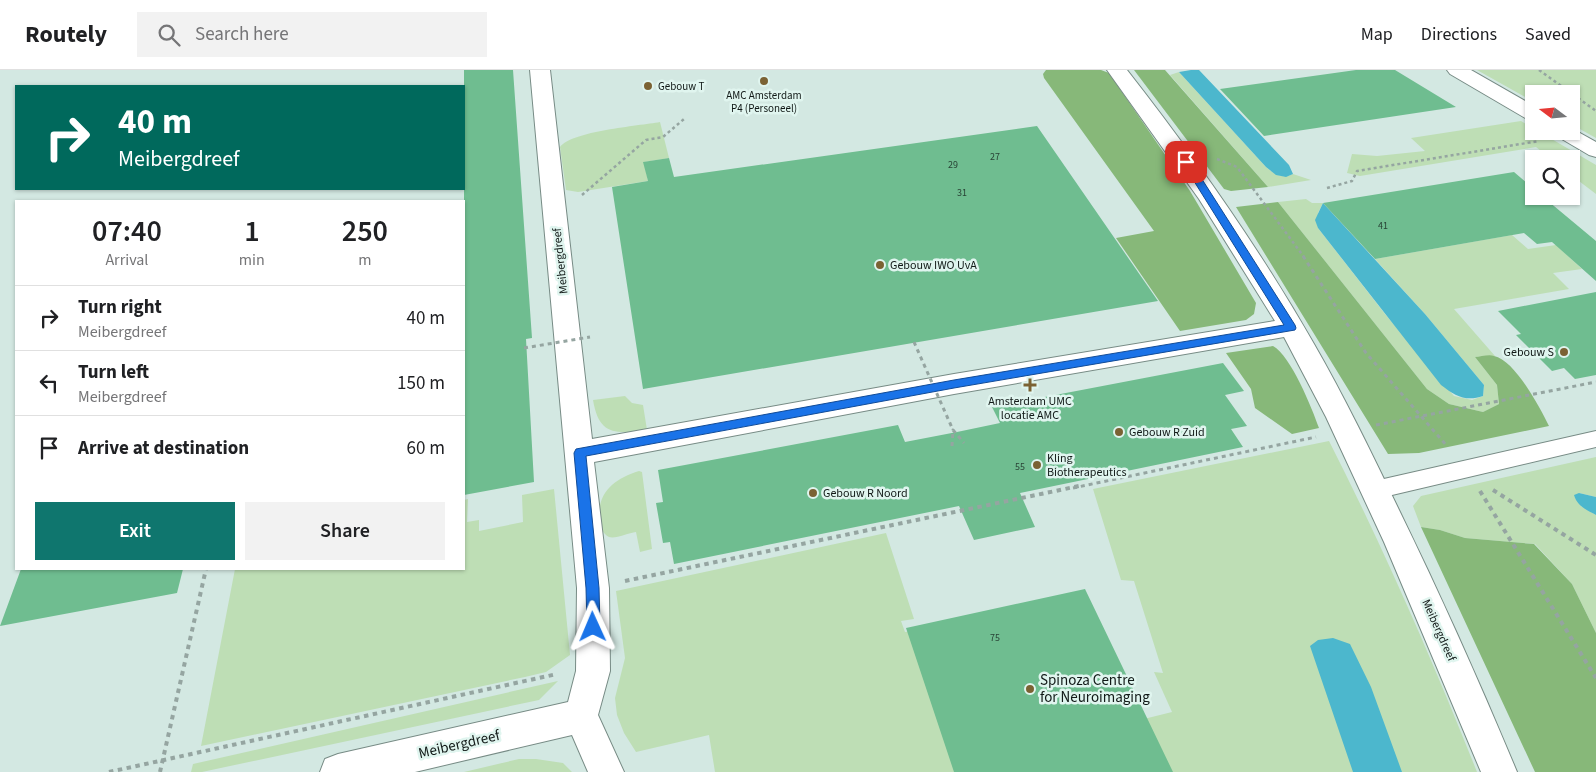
<!DOCTYPE html>
<html lang="en">
<head>
<meta charset="utf-8">
<style>
	:root { --surface:#fff; --page:#f2f2f2; --text:#202124; --muted:#757577; --line:#e0e0e0; --accent:#0f766e }
	body { margin:0; font-family:"Source Sans 3",sans-serif; background:var(--page); color:var(--text); height:100vh; display:flex; flex-direction:column; font-size:19px; white-space:nowrap }
	* { box-sizing:border-box; margin:0 }
	p { font-size:16px; color:var(--muted) }
	.icon { flex:none; width:28px; height:28px; fill:none; stroke:currentColor; stroke-width:2; stroke-linecap:round; stroke-linejoin:round }
	.map { position:relative; flex:1; overflow:hidden }
	.drawer { position:absolute; left:15px; top:130px; width:450px; height:370px; display:flex; flex-direction:column; background:var(--surface); border-radius:0px; box-shadow:0 1px 4px #0004 }
	.drawer>* { flex:none }
	.hud { position:absolute; left:15px; top:15px; width:450px; height:105px; border-radius:0px; box-shadow:0 1px 4px #0004; background:#00695c; color:#fff; overflow:hidden }
	.needle { width:32px; rotate:286deg }
	.fabs { position:absolute; left:1525px; top:15px; display:grid; gap:10px }
	.fabs a { display:grid; place-items:center; width:55px; height:55px; border-radius:0px; background:var(--surface); box-shadow:0 1px 4px #0004; font-size:25px }
	.pin { position:absolute; display:grid; place-items:center; width:42px; height:42px; color:#fff; margin:-21px; border-radius:10px; box-shadow:0 2px 8px #0006 }
	.me { position:absolute; width:55px; margin:-28px; rotate:359deg; stroke-linejoin:round; filter:drop-shadow(0 0 4px #0008) }
	.turn { display:flex; align-items:center; gap:18px; height:105px; padding:0 20px; font-size:22px }
	.turn .icon { width:65px; height:65px; stroke-width:2.5 }
	.turn b { display:block; font-size:35px; line-height:42px }
	.eta { display:flex; justify-content:space-evenly; align-items:center; height:85px; text-align:center }
	.eta b { font-size:30px; font-weight:600; line-height:35px }
	.cta { display:flex; gap:10px; margin-top:auto; padding:10px 20px }
	.cta a { flex:1; height:58px; border-radius:0px; background:var(--accent); color:#fff; font-size:20px; font-weight:600; line-height:58px; text-align:center }
	.cta a+a { background:var(--page); color:var(--text) }
	ul { padding:0; list-style:none }
	li { display:flex; align-items:center; gap:15px; height:65px; padding:0 20px; border-top:1px solid var(--line) }
	li div { flex:1 }
	li b { display:block; font-size:19px }
	li em { font-style:normal }
	header { display:flex; align-items:center; gap:30px; box-sizing:border-box; height:70px; padding:0 25px; background:var(--surface); border-bottom:1px solid var(--line) }
	header strong { font-size:24px }
	nav { display:flex; gap:28px; margin-inline-start:auto; font-size:18px }
	.search { width:350px; height:45px; background:var(--page); display:flex; align-items:center; gap:12px; box-sizing:border-box; padding:0 18px; border-radius:0px; color:var(--muted); font-size:19px }
	.map>svg:first-child { display:block }
</style>
</head>
<body>
<header>
<strong>Routely</strong>
<div class="search"><svg class="icon" aria-label="search" viewBox="0 0 24 24"><circle cx="10" cy="10" r="6"/><path d="M15 15l6 6"/></svg>Search here</div>
<nav><a>Map</a><a>Directions</a><a>Saved</a></nav>
</header>
<div class="map">
<svg width="1596" height="702" viewBox="0 0 1596 702">
	<rect width="100%" height="100%" fill="#d3e8e2"/>
	<path fill="#bedeb5" d="M1477,0h119v68l-25,-14v-30h-37v8z
		M1179,2l87,95c9,8 16,12 27,7l18,6 -43,7 -98,-112z
		M1521,51l13,8v2h4l58,34v29l-25,-19v-16h-20l-15,-12 -176,29 -13,-3 5,-19 25,2 48,-5 -14,-13z
		M660,52l9,36 -25,4 4,19 -70,11 -12,-2 -6,-43c12,-16 78,-21 100,-25z
		M1306,129l6,4h11l-5,10v15l67,86 69,82 18,4 11,-4 1,-11 -59,-71 -50,-55 137,-24 16,14 28,-4 26,24 -29,4 16,16 -115,20 41,47 -20,1 22,28 2,19 -16,8 -34,-8 -22,-15 -149,-187z
		M625,326l7,7 11,2 4,25c-31,4 -48,6 -54,-30z
		M1329,371c55,108 103,218 148,331h-762l-6,-37 -73,17 -12,-19 -7,-18 -2,-17 10,-40 -9,-67 270,-58 28,86 -13,2 4,11 6,-1 44,135 217,-54 -18,-40 9,1 -29,-92 -13,-1 -28,-91z
		M1596,387v40l-17,-4 2,13 15,9v118l-24,-49 -37,-40 -70,-6 -25,-8 -19,-3 -8,-21 8,-10z
		M639,401l3,1 10,77 -12,3 -4,-20c-8,1 -20,7 -27,5 -6,-3 -9,-10 -10,-16 -2,-29 15,-42 40,-50z
		M554,419l16,166 -24,17 -21,5 -324,69 34,-177h229v-69l4,-1 -1,23 12,-2v11l44,-9 -1,-27z
		M558,611l-19,19 -337,72h-11l2,-8z
		M519,689h17l27,4 9,9h-108z"/>
	<path fill="#87b879" d="M1046,0h55l8,3 81,118 66,112 -2,11 -8,6 -66,11 -64,-93 38,-7 -110,-153 -1,-4z
		M1134,0h31l103,117 -37,4 -7,-2z
		M1278,132l149,187 22,15 34,8 16,-8 -2,-19 -22,-28c5,0 14,-3 19,-1 21,4 46,52 55,70l-130,27 -31,1 -152,-247z
		M1273,276c18,10 39,62 46,82l-27,6 -37,-26 -4,-19 -25,-36z
		M1421,457l19,3 25,8 69,6 38,40 24,49v139h-61z"/>
	<path fill="#4cb7cd" d="M1191,0h8l90,95 4,9 -7,3 -10,-2 -10,-8 -87,-95z
		M1323,133l102,111 59,71 -1,11c-17,6 -28,0 -42,-11l-123,-157 -3,-8z
		M1579,423l17,4v18c-9,-5 -19,-9 -22,-20z
		M1333,568l17,6 21,43 31,85h-49l-43,-126 8,-6z"/>
	<path fill="#6fbd90" d="M464,0h49l19,268 -6,1 8,143 -70,13z
		M1356,0h39l61,37 -192,29 -44,-47z
		M1037,56l121,175 -515,88 -31,-202 36,-6 -5,-19 26,-4 5,19z
		M1514,102l20,17v7h8l54,45v40l-44,-39 -15,2 -13,-11 -149,26 -52,-56z
		M1596,222v83l-21,4 -11,-11 -12,3 -36,-36 5,-1 -23,-23z
		M1223,293l21,28 -19,4 22,31 -16,3 12,18 -223,46 15,34 -61,13 -15,-34 -285,58 -4,-22 -7,1 -7,-40 7,-1 -5,-32 240,-45 7,17 52,-10 43,-9 -8,-16z
		M21,499h162l-6,24 -177,33z
		M1085,519l88,183h-219l-48,-144z"/>
	<g fill="none" stroke-linecap="round" stroke-linejoin="round">
		<defs>
			<path id="lane" d="M1596,361v16l-221,52 -7,-3 -4,-6 4,-6 7,-3z"/>
			<path id="street" d="M530,0h20l42,369 362,-65 321,-53 -76,-122 -92,-129h20c68,87 132,178 187,274 31,54 58,110 85,166 42,86 81,173 118,262h-36l-97,-230 -58,-125 -42,-80 -330,57 -360,68 15,126 1,83 -12,44 26,57h-36l-16,-37 -157,37h-95l5,-13 13,-5 230,-52 8,-31 1,-83z
				M1447,0h24l63,36v15l-7,-2 -77,-45z
				M1571,58l25,14v15l-7,-2 -34,-20 -3,-4h19z"/>
		</defs>
		<use href="#lane" stroke="#778b85" stroke-width="2"/>
		<use href="#street" stroke="#778b85" stroke-width="2"/>
		<path stroke="#95a5a1" stroke-width="2.5" stroke-dasharray="3 3" stroke-linecap="butt" d="M1539,0l57,41
			M1217,89l20,8 67,90
			M1327,118l25,-7 5,-10 182,-30
			M582,125l64,-55 17,-3 21,-18"/>
		<path stroke="#95a5a1" stroke-width="3" stroke-dasharray="4 4" stroke-linecap="butt" d="M1303,186l63,97 81,93
			M1376,355l220,-43
			M952,376l1,-16 11,13
			M1073,418l243,-51"/>
		<path stroke="#95a5a1" stroke-width="4" stroke-dasharray="4.5 4.5" stroke-linecap="butt" d="M1493,420l103,65
			M1480,421l116,187
			M625,511l454,-95
			M109,702l448,-98"/>
		<use href="#lane" fill="#fff" fill-rule="evenodd"/>
		<use href="#street" fill="#fff" fill-rule="evenodd"/>
		<path stroke="#95a5a1" stroke-width="3" stroke-dasharray="4 4" stroke-linecap="butt" d="M914,272l39,88
			M524,278l66,-11"/>
		<path stroke="#95a5a1" stroke-width="4" stroke-dasharray="4.5 4.5" stroke-linecap="butt" d="M160,702l46,-203"/>
	</g>
	<path fill="#1a73e8" stroke="#114b97" d="M1186,89l5,3 104,163 1,3 -1,2 -341,58 -368,68 13,132 1,39 -2,5 -5,1 -4,-1 -2,-5 -1,-39 -12,-135 2,-4 378,-69 330,-55 -102,-163z"/>
	<g fill="#7b6233" stroke="#e0f5ef" stroke-width="2">
		<circle cx="764" cy="11" r="5"/>
		<circle cx="648" cy="16" r="5"/>
		<circle cx="880" cy="195" r="5"/>
		<circle cx="1564" cy="282" r="5"/>
		<path d="M1027.5 307.5h5v5h5v5h-5v5h-5v-5h-5v-5h5z"/>
		<circle cx="1119" cy="362" r="5"/>
		<circle cx="1037" cy="395" r="5"/>
		<circle cx="813" cy="423" r="5"/>
		<circle cx="1030" cy="619" r="5"/>
	</g>
	<g text-anchor="middle" stroke-width="5" stroke-linejoin="round" paint-order="stroke">
		<g font-size="10" fill="#284235">
			<text x="995" y="90">27</text>
			<text x="953" y="98">29</text>
			<text x="962" y="126">31</text>
			<text x="1383" y="159">41</text>
			<text x="1020" y="400">55</text>
			<text x="995" y="571">75</text>
		</g>
		<g font-size="11" fill="#111917" stroke="#e0f5ef" text-anchor="start">
			<text x="658" y="20">Gebouw T</text>
			<text x="764" y="29" text-anchor="middle">AMC Amsterdam<tspan x="764" dy="13">P4 (Personeel)</tspan></text>
		</g>
		<g font-size="12" fill="#111917" stroke="#e0f5ef">
			<text transform="translate(560 191) rotate(-96)" y="4">Meibergdreef</text>
			<text transform="translate(1439 560) rotate(66)" y="4">Meibergdreef</text>
		</g>
		<g font-size="12" fill="#111917" stroke="#e0f5ef" text-anchor="start">
			<text x="890" y="199">Gebouw IWO UvA</text>
			<text x="1554" y="286" text-anchor="end">Gebouw S</text>
			<text x="1030" y="335" text-anchor="middle">Amsterdam UMC<tspan x="1030" dy="14">locatie AMC</tspan></text>
			<text x="1129" y="366">Gebouw R Zuid</text>
			<text x="1047" y="392">Kling<tspan x="1047" dy="14">Biotherapeutics</tspan></text>
			<text x="823" y="427">Gebouw R Noord</text>
		</g>
		<g font-size="15" fill="#111917" stroke="#e0f5ef" text-anchor="start">
			<text x="1040" y="615">Spinoza Centre<tspan x="1040" dy="17">for Neuroimaging</tspan></text>
		</g>
		<g font-size="15" fill="#111917" stroke="#e0f5ef">
			<text transform="translate(459 674) rotate(-13)" y="5">Meibergdreef</text>
		</g>
	</g>
</svg>
<div class="fabs">
<a><svg class="needle" viewBox="-14 -14 28 28"><path d="M0-13l5 13h-10z" fill="#e53935"/><path d="M0 13l5-13h-10z" fill="#757577"/></svg></a>
<a><svg class="icon" aria-label="search" viewBox="0 0 24 24"><circle cx="10" cy="10" r="6"/><path d="M15 15l6 6"/></svg></a>
</div>
<div class="pin" style="left:1186px;top:92px;background:#d93025"><svg class="icon" aria-label="arrive" viewBox="0 0 24 24"><path d="M6 21V4h12l-3 4 3 4H6"/></svg></div>
<svg class="me" style="left:593px;top:557px" viewBox="-20 -20 40 40"><path d="M0-17L14 15 0 8-14 15z" fill="#1a73e8" stroke="#fff" stroke-width="4"/></svg>
<div class="hud">
<div class="turn"><svg class="icon" aria-label="right" viewBox="0 0 24 24"><path d="M7 20v-9h11M14 6l5 5-5 5"/></svg><div><b>40 m</b>Meibergdreef</div></div>
</div>
<section class="drawer">
<div class="eta">
<div><b>07:40</b><p>Arrival</p></div>
<div><b>1</b><p>min</p></div>
<div><b>250</b><p>m</p></div>
</div>
<ul>
<li><svg class="icon" aria-label="right" viewBox="0 0 24 24"><path d="M7 20v-9h11M14 6l5 5-5 5"/></svg><div><b>Turn right</b><p>Meibergdreef</p></div><em>40 m</em></li>
<li><svg class="icon" aria-label="left" viewBox="0 0 24 24"><path d="M17 20v-9H6M10 6l-5 5 5 5"/></svg><div><b>Turn left</b><p>Meibergdreef</p></div><em>150 m</em></li>
<li><svg class="icon" aria-label="arrive" viewBox="0 0 24 24"><path d="M6 21V4h12l-3 4 3 4H6"/></svg><div><b>Arrive at destination</b></div><em>60 m</em></li>
</ul>
<div class="cta"><a>Exit</a><a>Share</a></div>
</section>
</div>
</body>
</html>
